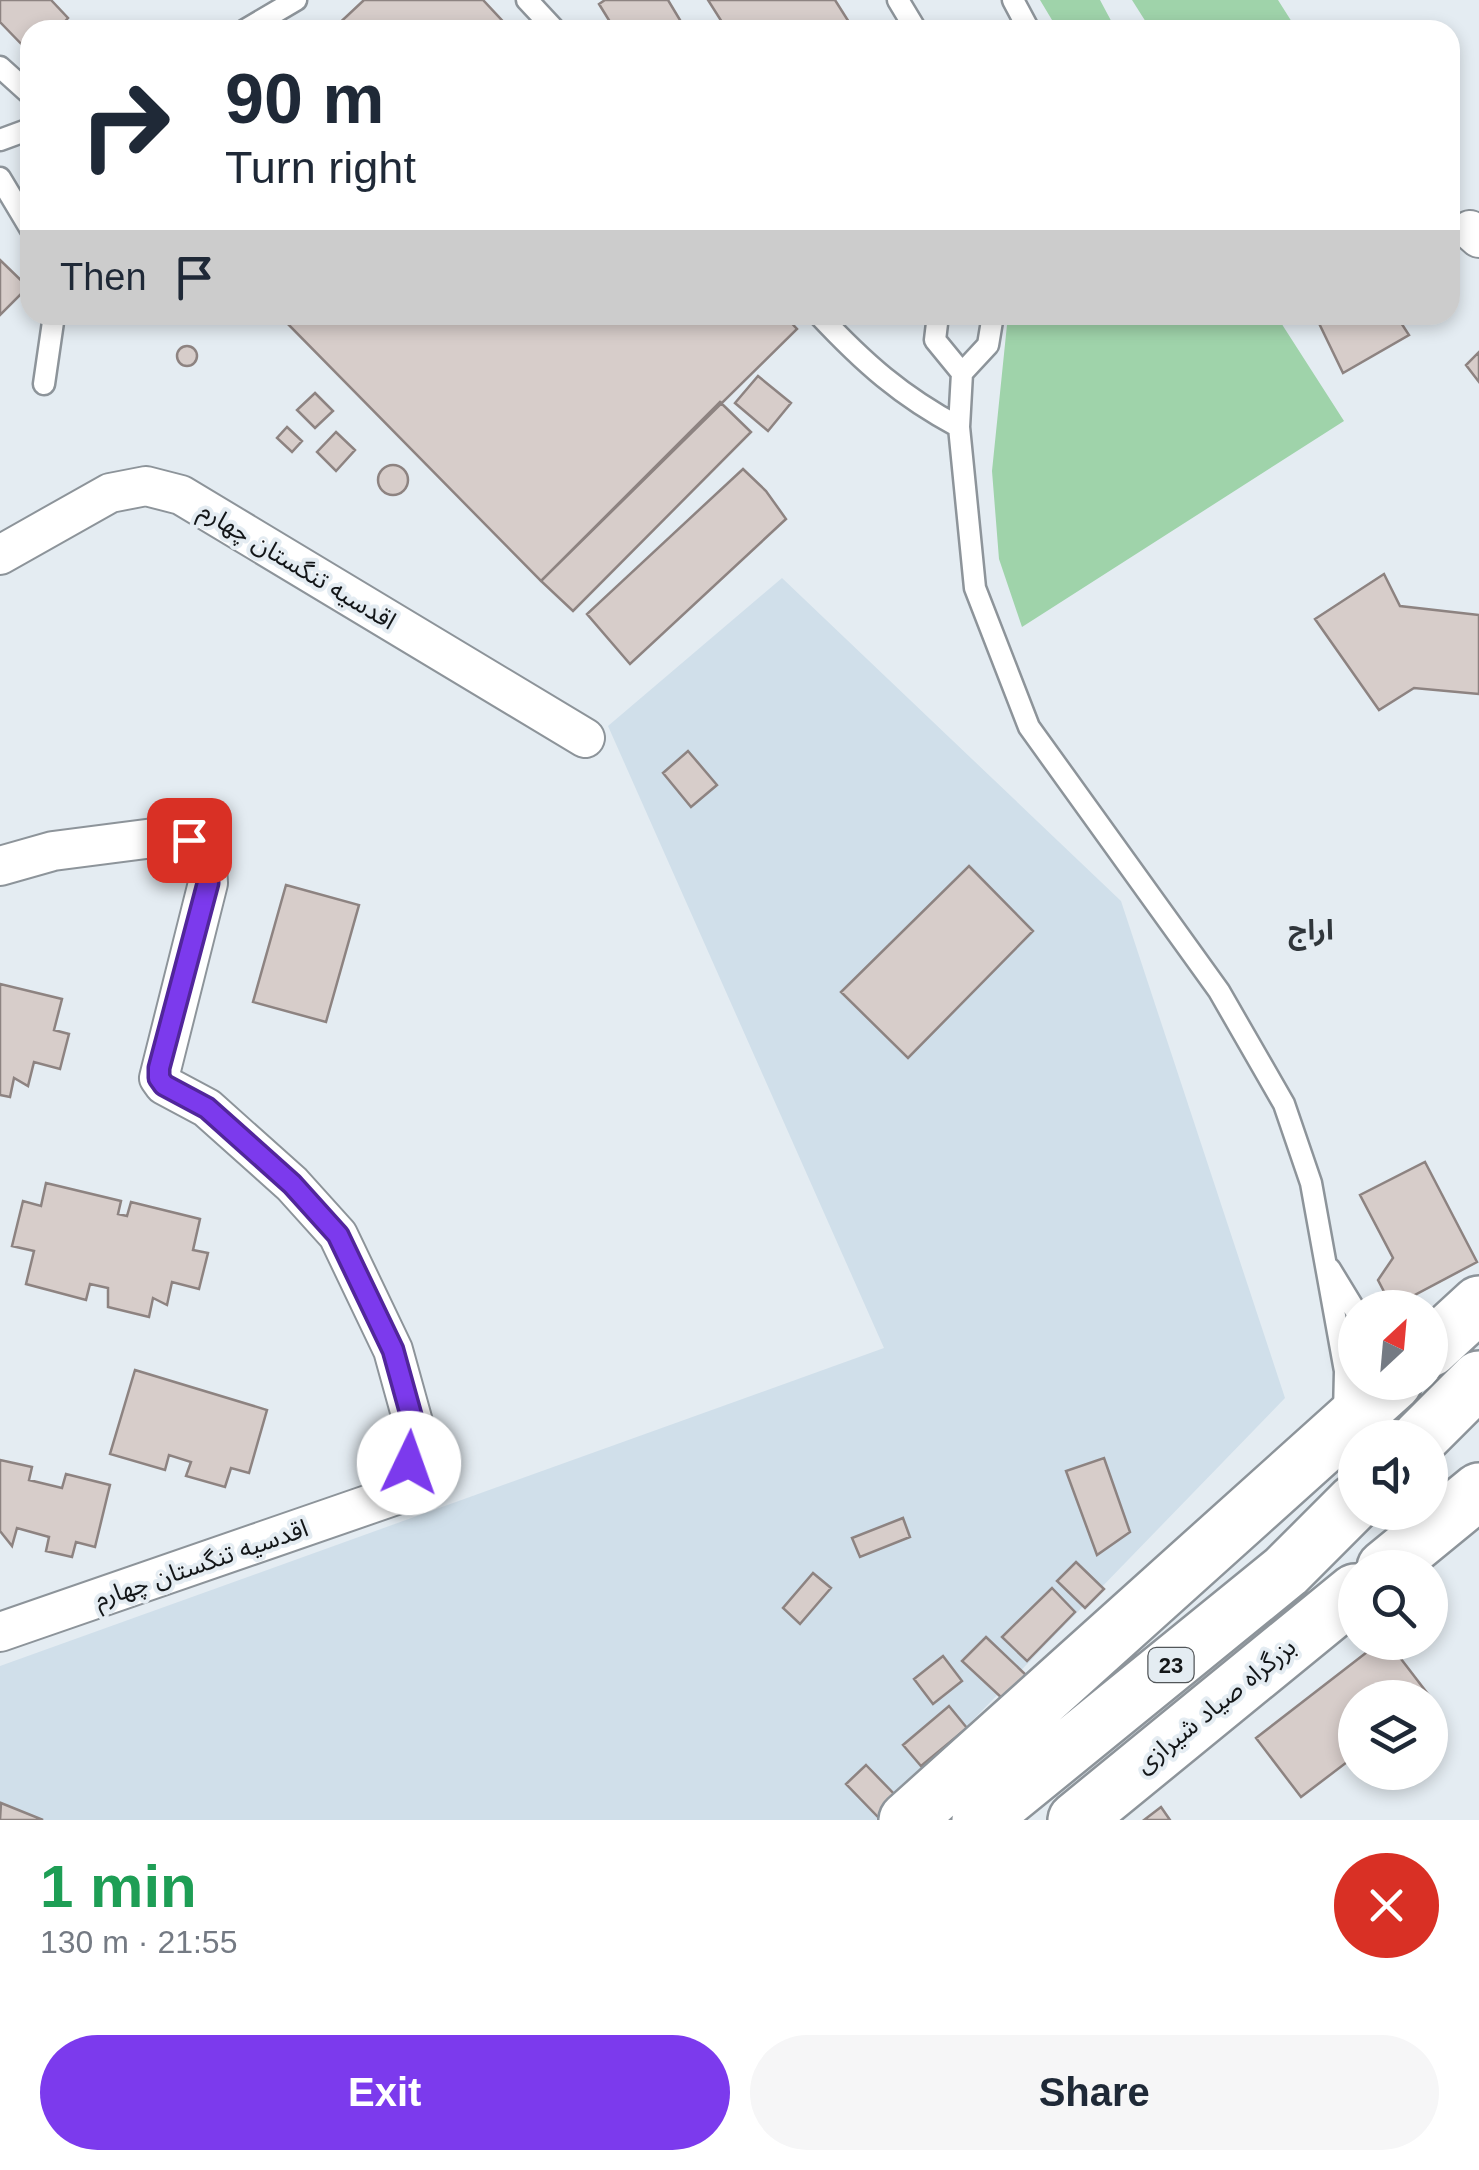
<!DOCTYPE html>
<html lang="en">
<head>
<meta charset="utf-8">
<style>
	:root { --surface:#fff; --page:#f6f6f7; --text:#1f2937; --muted:#747a83; --accent:#7c3aed }
	body { margin:0; font-family:Helvetica,"Noto Sans Arabic",sans-serif; background:var(--page); color:var(--text); height:100vh; display:flex; flex-direction:column; font-size:38px; white-space:nowrap }
	* { box-sizing:border-box; margin:0 }
	p { font-size:32px; color:var(--muted) }
	.icon { flex:none; width:55px; height:55px; fill:none; stroke:currentColor; stroke-width:2; stroke-linecap:round; stroke-linejoin:round }
	.map { position:relative; height:1820px; overflow:hidden }
	.sheet { display:flex; flex-direction:column; background:var(--surface); flex:1 }
	.sheet>* { flex:none }
	.hud { position:absolute; left:20px; top:20px; width:1440px; height:305px; border-radius:30px; box-shadow:0 5px 15px #0003; background:#fff; color:var(--text); overflow:hidden }
	.needle { width:65px; rotate:26deg }
	.fabs { position:absolute; left:1338px; top:1290px; display:grid; gap:20px }
	.fabs a { display:grid; place-items:center; width:110px; height:110px; border-radius:50%; background:var(--surface); box-shadow:0 5px 15px #0003; font-size:50px }
	.pin { position:absolute; display:grid; place-items:center; width:85px; height:85px; color:#fff; margin:-42px; border-radius:20px; box-shadow:0 5px 15px #0006 }
	.me { position:absolute; width:110px; margin:-55px; rotate:3deg; stroke-linejoin:round; filter:drop-shadow(0 0 8px #0008) }
	.turn { display:flex; align-items:center; gap:35px; height:210px; padding:0 40px; font-size:45px }
	.turn .icon { width:130px; height:130px; stroke-width:2.5 }
	.turn b { display:block; font-size:70px; line-height:85px }
	.then { display:flex; align-items:center; height:95px; padding:0 40px; background:#0003; gap:20px; font-size:38px }
	.round { display:grid; place-items:center; flex:none; width:105px; height:105px; border-radius:52px; background:var(--page) }
	.summary { display:flex; align-items:center; justify-content:space-between; height:170px; padding:0 40px }
	h1 { font-size:60px; font-weight:700; line-height:75px; color:#1e9e55 }
	.button { display:flex; gap:20px; margin-top:auto; padding:20px 40px }
	.button a { flex:1; height:115px; border-radius:60px; background:var(--accent); color:#fff; font-size:40px; font-weight:700; line-height:115px; text-align:center }
	.button a+a { background:var(--page); color:var(--text) }
	.map>svg:first-child { display:block }
</style>
</head>
<body>
<div class="map">
<svg width="1479" height="1820" viewBox="0 0 1479 1820">
	<rect width="100%" height="100%" fill="#e4ecf2"/>
	<path fill="#d0dfea" d="M782,578l339,323 164,497 -409,422h-876v-154l884,-318 -276,-622z"/>
	<path fill="#9fd3aa" d="M1040,0h60l16,30h-62l-2,-10z
		M1132,0h146l19,30h-146z
		M1008,315h268l68,106 -322,206 -23,-68 -7,-88z"/>
	<path fill="#d7cdca" stroke="#8d8381" stroke-width="2.5" d="M0,0h51l17,18 -11,12h-27v23l-30,-31z
		M364,0h119l28,30h-179z
		M605,0h63l18,30h-71l-16,-26z
		M708,0h127l19,30h-127z
		M0,260l28,27 -28,28z
		M279,315h505l13,14 -256,252z
		M1315,315h81l13,20 -66,38z
		M177 356a10 10 0 1 1 20 0a10 10 0 1 1-20 0Z
		M1479,352v30l-13,-17z
		M758,376l33,27 -23,28 -33,-28z
		M315,393l18,18 -18,17 -18,-18z
		M720,402l31,30 -178,179 -32,-30z
		M287,427l15,14 -10,11 -15,-14z
		M336,432l19,18 -19,21 -19,-19z
		M378 480a15 15 0 1 1 30 0a15 15 0 1 1-30 0Z
		M743,469l23,22 20,28 -156,145 -43,-50z
		M1384,574l16,32 79,9v79l-65,-6 -35,22 -64,-91z
		M688,751l29,34 -26,22 -28,-34z
		M969,866l64,65 -125,127 -67,-66z
		M286,885l73,20 -33,117 -73,-20z
		M0,984l62,15 -8,31 15,4 -9,35 -26,-7 -6,24 -14,-8 -4,19 -10,-2z
		M1425,1162l52,100 -85,45 -14,-27 15,-22 -33,-63z
		M46,1183l75,18 -3,13 9,2 4,-14 69,17 -7,31 15,3 -9,36 -27,-7 -5,23 -14,-7 -4,19 -41,-10v-19l-18,-4 -4,16 -60,-16 8,-33 -22,-5 11,-45 18,5z
		M135,1370l132,40 -18,63 -18,-5 -6,19 -39,-11 5,-14 -22,-7 -4,15 -55,-16z
		M1104,1458l26,74 -33,23 -31,-84z
		M0,1460l32,7 -3,13 33,8 4,-14 44,11 -15,62 -19,-5 -4,15 -26,-6 3,-14 -32,-9 -5,18 -12,-15z
		M903,1518l7,19 -50,20 -8,-19z
		M1076,1562l28,27 -19,19 -28,-27z
		M813,1573l18,15 -31,36 -17,-16z
		M1052,1588l23,24 -48,49 -25,-24z
		M986,1637l40,38 -23,24 -41,-38z
		M1380,1642h8l43,56h-76v58l-54,41 -45,-59z
		M943,1656l19,25 -29,23 -19,-25z
		M949,1706l18,22 -46,38 -18,-21z
		M866,1765l32,33 -20,19 -32,-33z
		M1,1803l42,17h-43z
		M1161,1807l9,13h-26z"/>
	<g fill="none" stroke-linecap="round" stroke-linejoin="round">
		<defs>
			<path id="lane" d="M527,0l28,30
				M898,0l18,30
				M1013,0l16,30
				M245,30l51,-30
				M0,67l30,27
				M0,140l30,-11
				M0,178l30,50
				M819,315c45,48 82,81 140,112
				M938,315l-3,25 27,33
				M993,315l-5,30 -26,28 -3,54 16,161 54,139 190,264 65,113 27,79 34,188 -1,44
				M44,384l10,-69
				M1330,1269l25,41"/>
			<path id="street" d="M1470,230l9,8
				M0,555l110,-62 36,-7 35,9 404,243
				M0,866l53,-15 124,-16 23,14 7,17 1,17 -49,195 5,7 43,23 85,76 46,51 55,115 23,83 -14,60 -402,139"/>
			<path id="highway" d="M1430,1349l49,-45
				M1420,1438l59,-59
				M1385,1568l94,-77
				M907,1820l487,-438
				M980,1820l306,-249 69,-69
				M1076,1820l279,-228"/>
		</defs>
		<use href="#lane" stroke="#8d949a" stroke-width="25"/>
		<use href="#street" stroke="#8d949a" stroke-width="42"/>
		<use href="#highway" stroke="#8d949a" stroke-width="60"/>
		<use href="#lane" stroke="#fff" stroke-width="20"/>
		<use href="#street" stroke="#fff" stroke-width="38"/>
		<use href="#highway" stroke="#fff" stroke-width="55"/>
	</g>
	<g fill="none" stroke-linecap="round" stroke-linejoin="round">
		<defs>
			<path id="route" d="M189,840c15,12 18,25 19,43l-49,185v10l5,7 43,23 85,76 46,51 55,115 23,83 -7,30"/>
		</defs>
		<use href="#route" stroke="#51269a" stroke-width="25"/>
		<use href="#route" stroke="#7c3aed" stroke-width="18"/>
	</g>
	<g text-anchor="middle" stroke-width="8" stroke-linejoin="round" paint-order="stroke">
		<rect fill="#e4ecf2" stroke="#525659" stroke-width="2.5" x="1148.5" y="1648" width="45" height="34" rx="8"/>
		<g font-size="22" font-weight="bold" fill="#131618">
			<text x="1171" y="1673">23</text>
		</g>
		<g font-size="25" fill="#131618" stroke="#e4ecf2">
			<text transform="translate(298 565) rotate(31)" y="9">اقدسیه تنگستان چهارم</text>
			<text transform="translate(201 1563) rotate(-19)" y="9">اقدسیه تنگستان چهارم</text>
			<text transform="translate(1215 1705) rotate(-39)" y="9">بزرگراه صیاد شیرازی</text>
		</g>
		<g font-size="28" font-weight="bold" fill="#30363b" stroke="#e4ecf2">
			<text x="1311" y="940">اراج</text>
		</g>
	</g>
</svg>
<div class="fabs">
<a><svg class="needle" viewBox="-14 -14 28 28"><path d="M0-13l5 13h-10z" fill="#e53935"/><path d="M0 13l5-13h-10z" fill="#747a83"/></svg></a>
<a><svg class="icon" aria-label="sound" viewBox="0 0 24 24"><path d="M4 9h4l5-4v14l-5-4H4zM17 9q2 3 0 6"/></svg></a>
<a><svg class="icon" aria-label="search" viewBox="0 0 24 24"><circle cx="10" cy="10" r="6"/><path d="M15 15l6 6"/></svg></a>
<a><svg class="icon" aria-label="layers" viewBox="0 0 24 24"><path d="M12 4l9 5-9 5-9-5zM3 14l9 5 9-5"/></svg></a>
</div>
<div class="pin" style="left:189px;top:840px;background:#d93025"><svg class="icon" aria-label="arrive" viewBox="0 0 24 24"><path d="M6 21V4h12l-3 4 3 4H6"/></svg></div>
<svg class="me" style="left:409px;top:1463px" viewBox="-20 -20 40 40"><circle r="19" fill="#fff"/><path d="M0-13L10 11 0 6-10 11z" fill="#7c3aed"/></svg>
<div class="hud">
<div class="turn"><svg class="icon" aria-label="right" viewBox="0 0 24 24"><path d="M7 20v-9h11M14 6l5 5-5 5"/></svg><div><b>90 m</b>Turn right</div></div>
<div class="then">Then<svg class="icon" aria-label="arrive" viewBox="0 0 24 24"><path d="M6 21V4h12l-3 4 3 4H6"/></svg></div>
</div>
</div>
<section class="sheet">
<div class="summary"><div><h1>1 min</h1><p>130 m · 21:55</p></div><a class="round" style="background:#d93025;color:#fff"><svg class="icon" aria-label="close" viewBox="0 0 24 24"><path d="M6 6l12 12M18 6L6 18"/></svg></a></div>
<div class="button"><a>Exit</a><a>Share</a></div>
</section>
</body>
</html>
